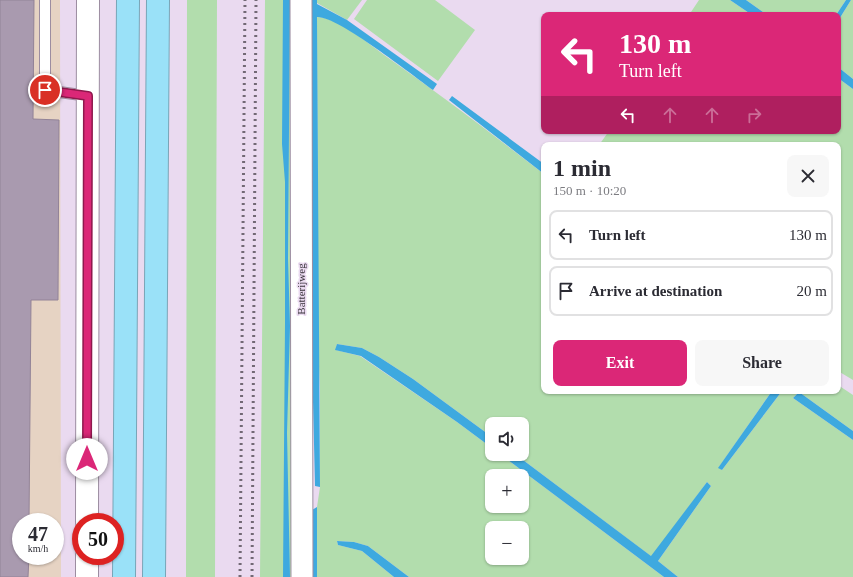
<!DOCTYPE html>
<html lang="en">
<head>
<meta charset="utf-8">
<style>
	:root { --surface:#fff; --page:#f7f7f7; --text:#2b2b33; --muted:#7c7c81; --line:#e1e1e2; --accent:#db2777 }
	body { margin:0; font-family:"Times New Roman",serif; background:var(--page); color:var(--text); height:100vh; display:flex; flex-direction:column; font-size:15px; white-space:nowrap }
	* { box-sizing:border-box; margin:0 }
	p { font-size:13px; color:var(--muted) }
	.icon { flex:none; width:22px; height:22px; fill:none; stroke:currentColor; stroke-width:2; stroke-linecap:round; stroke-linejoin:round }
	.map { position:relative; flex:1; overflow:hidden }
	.side { position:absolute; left:541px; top:142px; width:300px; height:252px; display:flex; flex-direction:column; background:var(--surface); border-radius:8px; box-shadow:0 1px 3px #0004 }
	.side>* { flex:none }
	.banner { position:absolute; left:541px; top:12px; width:300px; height:122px; border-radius:8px; box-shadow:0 1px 3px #0004; background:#db2777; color:#fff; overflow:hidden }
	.fabs { position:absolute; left:485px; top:417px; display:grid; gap:8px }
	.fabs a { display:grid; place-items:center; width:44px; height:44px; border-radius:8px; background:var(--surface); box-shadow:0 1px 3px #0004; font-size:20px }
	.speed { position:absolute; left:12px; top:513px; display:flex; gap:8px; font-size:20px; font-weight:700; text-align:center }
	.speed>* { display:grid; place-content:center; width:52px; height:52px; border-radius:50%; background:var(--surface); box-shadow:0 1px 3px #0004; line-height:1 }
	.speed small { font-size:10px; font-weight:400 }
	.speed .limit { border:6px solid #d22; background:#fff; color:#111 }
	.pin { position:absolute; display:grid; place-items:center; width:34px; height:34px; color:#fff; margin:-17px; border:2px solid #fff; border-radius:50%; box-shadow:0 1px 4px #0007 }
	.me { position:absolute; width:44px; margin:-22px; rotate:0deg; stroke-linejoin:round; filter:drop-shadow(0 0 3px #0008) }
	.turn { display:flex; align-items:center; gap:14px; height:84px; padding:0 12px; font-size:18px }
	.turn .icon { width:52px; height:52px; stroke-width:2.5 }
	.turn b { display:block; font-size:28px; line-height:34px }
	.lanes { display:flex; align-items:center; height:38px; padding:0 12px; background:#0003; justify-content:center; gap:20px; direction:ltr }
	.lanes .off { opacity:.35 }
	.round { display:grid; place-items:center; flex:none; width:42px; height:42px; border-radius:8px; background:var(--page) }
	.head { display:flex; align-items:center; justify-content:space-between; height:68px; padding:0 12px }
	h1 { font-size:24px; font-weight:700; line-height:30px }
	.primary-button { display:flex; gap:8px; margin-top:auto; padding:8px 12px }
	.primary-button a { flex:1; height:46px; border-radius:8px; background:var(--accent); color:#fff; font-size:16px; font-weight:700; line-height:46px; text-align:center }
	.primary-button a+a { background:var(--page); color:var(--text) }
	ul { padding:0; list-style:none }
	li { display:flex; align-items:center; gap:12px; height:50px; margin:0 8px 6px; padding:0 4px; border:2px solid var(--line); border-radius:8px }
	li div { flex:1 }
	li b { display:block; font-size:15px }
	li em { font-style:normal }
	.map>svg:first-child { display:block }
</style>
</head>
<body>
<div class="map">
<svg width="853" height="577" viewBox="0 0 853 577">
	<rect width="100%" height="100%" fill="#eadaf0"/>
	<path fill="#e6d3c3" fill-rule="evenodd" d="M0,0h60l1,577h-61zM21,522h34v34h-34z"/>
	<path fill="#b2ddad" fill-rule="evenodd" d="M187,0h30l-2,577h-29z
		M265,0h32v577h-37z
		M317,0h45l-15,20 -30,-17z
		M367,0h68l40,30 -37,51 -84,-62z
		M699,0h31l22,15h-63z
		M746,0h100l-10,15h-69z
		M851,0h2v79l-15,-12v-46z
		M317,17c21,0 53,28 70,40 54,38 105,77 157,117v217h228l-53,76 3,3 60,-79h56v-6l15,10v36l-54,-39 -6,6 60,42v137h-175l-20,-16 53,-75 -4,-4 -55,75 -137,-103h7v-30h-30v13l-79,-58 -34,-22 -17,-9 -25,-4 -1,6 24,6 97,66 35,26v6h8l164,123h-255l-41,-31 -14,-4 -17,-1 1,4 24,6 32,26h-77v-70l3,-20v-98l-2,-45zM492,476h30v30h-30zM492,528h30v30h-30z
		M838,78l15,11v291l-15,-9v-226h-239l10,-14h229z"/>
	<path fill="#3ea9df" d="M283,0h7l-2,259 2,67 -3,107 3,144h-7l2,-253v-142l-3,-38z
		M312,0h5v4l30,16 90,64 -4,6c-21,-15 -95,-74 -116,-73l3,470 -5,-1 -3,-126z
		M730,0h16l21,15h-15z
		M846,0h5l-13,21v-6h-2z
		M838,67l15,12v10l-15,-11z
		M452,96l92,68v10l-95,-74z
		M337,344l25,4 17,9 34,22 79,58v11l-35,-26 -96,-66 -26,-6z
		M772,391h10l-60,79 -4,-2z
		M799,392l54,39v9l-60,-42z
		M500,454h15l136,102 56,-74 4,4 -53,75 20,16h-14z
		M317,507v70h-6l1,-67z
		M337,541l17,1 14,4 41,31h-15l-32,-26 -24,-6z"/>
	<path fill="#a99aaf" stroke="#928397" d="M0,0h34l-1,119 26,1 -1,180h-27l-2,222h-8v34h8l-1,21h-28z"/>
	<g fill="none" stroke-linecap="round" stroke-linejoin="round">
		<defs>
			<path id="lane" d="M45,0v90l43,6"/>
			<path id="street" d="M301,0l1,577"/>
			<path id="secondary" d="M87,522l1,-522
				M87,577v-21"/>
			<path id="highway" d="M124,577l4,-577
				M154,577l4,-577"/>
		</defs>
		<use href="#lane" stroke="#9c8da1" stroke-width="12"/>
		<use href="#street" stroke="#9c8da1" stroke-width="23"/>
		<use href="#secondary" stroke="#9c8da1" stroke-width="24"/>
		<use href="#highway" stroke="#79a5b7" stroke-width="24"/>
		<use href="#lane" stroke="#fff" stroke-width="10"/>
		<use href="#street" stroke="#fff" stroke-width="21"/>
		<use href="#secondary" stroke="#fff" stroke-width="22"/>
		<use href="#highway" stroke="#9ae1f8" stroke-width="22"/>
		<path stroke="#726975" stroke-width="3" stroke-dasharray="2 4" stroke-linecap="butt" d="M240,577l5,-577
			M252,577l4,-577"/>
	</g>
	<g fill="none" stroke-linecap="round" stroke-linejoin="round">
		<defs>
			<path id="route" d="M45,90l43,6 -1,363"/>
		</defs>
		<use href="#route" stroke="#8e194d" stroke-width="10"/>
		<use href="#route" stroke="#db2777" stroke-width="7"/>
	</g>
	<g text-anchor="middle" stroke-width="3" stroke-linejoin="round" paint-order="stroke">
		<g font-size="11" fill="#3b353d" stroke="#eadaf0">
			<text transform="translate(301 289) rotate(-90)" y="4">Batterijweg</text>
		</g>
	</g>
</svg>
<div class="fabs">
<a><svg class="icon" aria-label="sound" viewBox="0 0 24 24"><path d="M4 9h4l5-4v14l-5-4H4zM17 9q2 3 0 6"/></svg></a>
<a>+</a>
<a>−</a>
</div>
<div class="speed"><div>47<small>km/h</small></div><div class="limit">50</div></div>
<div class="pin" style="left:45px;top:90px;background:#d93025"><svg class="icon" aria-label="arrive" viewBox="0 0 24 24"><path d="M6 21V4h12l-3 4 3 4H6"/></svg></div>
<svg class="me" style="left:87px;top:459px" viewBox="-20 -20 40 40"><circle r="19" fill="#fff"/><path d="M0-13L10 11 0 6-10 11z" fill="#db2777"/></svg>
<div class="banner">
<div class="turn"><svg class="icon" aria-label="left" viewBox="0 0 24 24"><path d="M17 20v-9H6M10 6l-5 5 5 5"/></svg><div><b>130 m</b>Turn left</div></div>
<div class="lanes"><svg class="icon" aria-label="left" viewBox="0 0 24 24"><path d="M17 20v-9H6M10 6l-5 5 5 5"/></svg><svg class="icon off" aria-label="ahead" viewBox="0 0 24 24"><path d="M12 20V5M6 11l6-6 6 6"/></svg><svg class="icon off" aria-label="ahead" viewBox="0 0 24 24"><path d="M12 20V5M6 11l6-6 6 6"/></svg><svg class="icon off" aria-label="right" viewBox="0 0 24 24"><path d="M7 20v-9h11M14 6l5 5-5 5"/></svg></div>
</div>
<section class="side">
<div class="head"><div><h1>1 min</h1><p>150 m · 10:20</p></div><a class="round"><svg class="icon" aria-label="close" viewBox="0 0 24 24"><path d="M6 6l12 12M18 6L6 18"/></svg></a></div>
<ul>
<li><svg class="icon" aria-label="left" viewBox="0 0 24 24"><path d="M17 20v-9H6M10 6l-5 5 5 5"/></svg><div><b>Turn left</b></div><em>130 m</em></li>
<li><svg class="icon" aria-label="arrive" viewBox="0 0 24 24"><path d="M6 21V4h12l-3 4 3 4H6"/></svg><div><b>Arrive at destination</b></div><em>20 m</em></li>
</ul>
<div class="primary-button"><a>Exit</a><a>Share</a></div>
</section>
</div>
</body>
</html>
